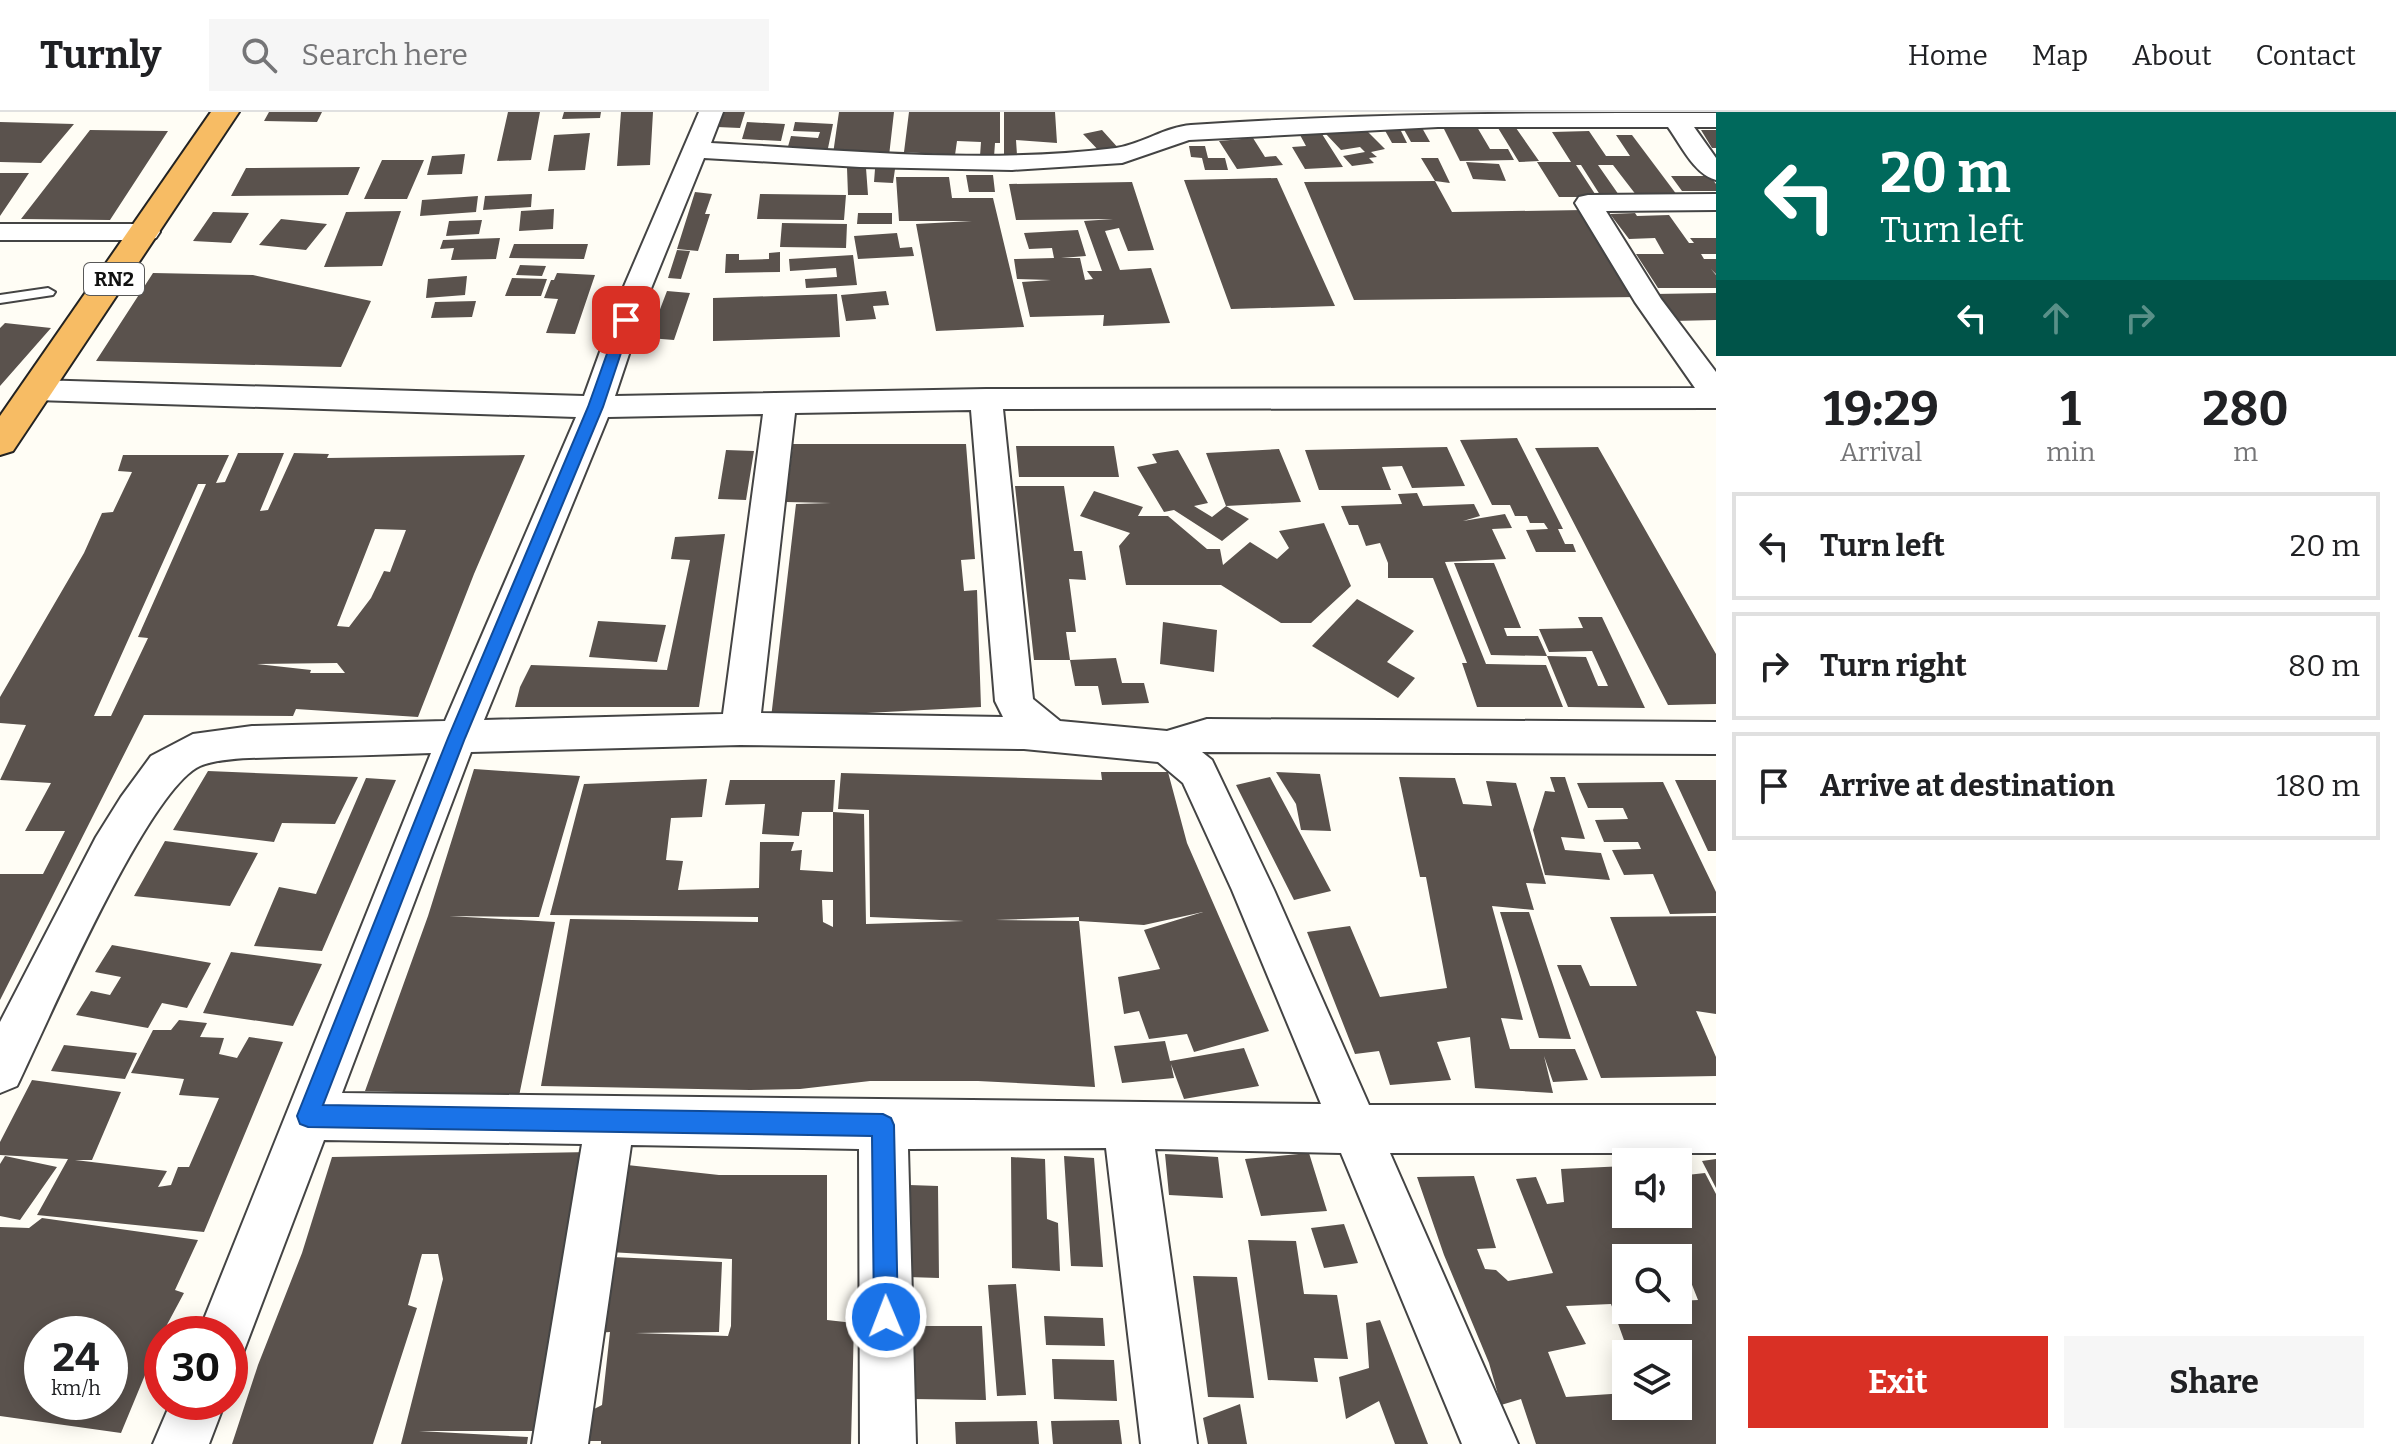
<!DOCTYPE html>
<html lang="en">
<head>
<meta charset="utf-8">
<style>
	:root { --surface:#fff; --page:#f6f6f6; --text:#202124; --muted:#757577; --line:#e0e0e0; --accent:#d93025 }
	body { margin:0; font-family:Bitter,serif; background:var(--page); color:var(--text); height:100vh; display:flex; flex-direction:column; font-size:30px; white-space:nowrap }
	* { box-sizing:border-box; margin:0 }
	p { font-size:26px; color:var(--muted) }
	.icon { flex:none; width:44px; height:44px; fill:none; stroke:currentColor; stroke-width:2; stroke-linecap:round; stroke-linejoin:round }
	.map { position:relative; flex:1; overflow:hidden }
	.sheet { display:flex; flex-direction:column; background:var(--surface); width:680px }
	.sheet>* { flex:none }
	.hud { background:#00695c; color:#fff; overflow:hidden }
	.fabs { position:absolute; left:1612px; top:1036px; display:grid; gap:16px }
	.fabs a { display:grid; place-items:center; width:80px; height:80px; border-radius:0px; background:var(--surface); box-shadow:0 4px 20px #0003; font-size:40px }
	.speed { position:absolute; left:24px; top:1204px; display:flex; gap:16px; font-size:40px; font-weight:700; text-align:center }
	.speed>* { display:grid; place-content:center; width:104px; height:104px; border-radius:50%; background:var(--surface); box-shadow:0 4px 20px #0003; line-height:1 }
	.speed small { font-size:20px; font-weight:400 }
	.speed .limit { border:12px solid #d22; background:#fff; color:#111 }
	.pin { position:absolute; display:grid; place-items:center; width:68px; height:68px; color:#fff; margin:-34px; border-radius:16px; box-shadow:0 4px 12px #0006 }
	.me { position:absolute; width:88px; margin:-44px; rotate:359deg; stroke-linejoin:round; filter:drop-shadow(0 0 6px #0008) }
	.turn { display:flex; align-items:center; gap:28px; height:168px; padding:0 32px; font-size:36px }
	.turn .icon { width:104px; height:104px; stroke-width:2.5 }
	.turn b { display:block; font-size:56px; line-height:68px }
	.lanes { display:flex; align-items:center; height:76px; padding:0 32px; background:#0003; justify-content:center; gap:40px; direction:ltr }
	.lanes .off { opacity:.35 }
	.eta { display:flex; justify-content:space-evenly; align-items:center; height:136px; text-align:center }
	.eta b { font-size:48px; font-weight:700; line-height:56px }
	.button { display:flex; gap:16px; margin-top:auto; padding:16px 32px }
	.button a { flex:1; height:92px; border-radius:0px; background:var(--accent); color:#fff; font-size:32px; font-weight:700; line-height:92px; text-align:center }
	.button a+a { background:var(--page); color:var(--text) }
	ul { padding:0; list-style:none }
	li { display:flex; align-items:center; gap:24px; height:108px; margin:0 16px 12px; padding:0 16px; border:4px solid var(--line); border-radius:0px }
	li div { flex:1 }
	li b { display:block; font-size:30px }
	li em { font-style:normal }
	header { display:flex; align-items:center; gap:48px; box-sizing:border-box; height:112px; padding:0 40px; background:var(--surface); border-bottom:2px solid var(--line) }
	header strong { font-size:38px }
	nav { display:flex; gap:44px; margin-inline-start:auto; font-size:28px }
	.search { width:560px; height:72px; background:var(--page); display:flex; align-items:center; gap:20px; box-sizing:border-box; padding:0 28px; border-radius:0px; color:var(--muted); font-size:30px }
	main { display:flex; flex:1; min-height:0 }
	.map>svg:first-child { display:block }
</style>
</head>
<body>
<header>
<strong>Turnly</strong>
<div class="search"><svg class="icon" aria-label="search" viewBox="0 0 24 24"><circle cx="10" cy="10" r="6"/><path d="M15 15l6 6"/></svg>Search here</div>
<nav><a>Home</a><a>Map</a><a>About</a><a>Contact</a></nav>
</header>
<main>
<div class="map">
<svg width="1716" height="1332" viewBox="0 0 1716 1332">
	<rect width="100%" height="100%" fill="#fffdf5"/>
	<path fill="#5a524d" fill-rule="evenodd" d="M269,0h53l-5,10 -53,-1z
		M508,0h32l-9,48 -34,1z
		M564,0h37l-1,6 -38,1z
		M621,0h32l-3,53 -33,1z
		M721,0h24l-5,16 -23,-1z
		M839,0h55l-5,44 -56,-2z
		M909,0h91v31h-5l-1,14 -14,-1 1,-14 -24,-1 -2,14 -51,-3z
		M1004,0h51l2,31 -41,-3 1,15 -13,-1z
		M0,10l74,2 -33,39 -41,-1z
		M747,10l38,2 -4,17 -39,-2z
		M795,10l38,2 -6,29 -40,-3 4,-14 27,2 2,-6 -27,-1z
		M1402,14h19l9,16h-19z
		M1363,15l22,22 -14,3 6,5 -8,1 5,5 -22,3 -9,-10 22,-4 -5,-5 -19,3 -16,-17z
		M1383,15h16l8,16h-15z
		M1443,15h34l13,22h18l6,11 -54,1z
		M1498,16h18l23,33 -20,1z
		M90,18l78,1 -58,89 -89,-1z
		M1102,18l18,20 -18,4 -19,-20z
		M1701,18h15v18h-4z
		M1589,19l17,25h24l-14,-21h16l48,64 -40,1 -27,-35h-15l23,33h-19l-21,-33h-5l21,32h-38l-22,-35h34l-19,-30z
		M590,21l-5,37 -37,1 6,-36z
		M1322,22l21,33 -38,2 -13,-22 14,-1 -6,-11z
		M1253,26l12,19 11,-1 7,9 -46,4 -18,-28z
		M1189,34h16l3,12h17l3,12h-23l-3,-12 -11,-1z
		M465,42l-3,20 -35,1 5,-19z
		M1421,46h17l12,25 -15,-2z
		M382,48h42l-17,39h-43z
		M1466,50l33,2 7,17 -33,-2z
		M360,55l-12,28 -117,1 15,-28z
		M847,56h19l2,27h-20z
		M875,57h20l-2,14 -19,-1z
		M0,61h29l-29,43z
		M966,63h27l2,17h-26z
		M1671,64h39l6,8v7h-34z
		M896,65h53l3,21h41l31,129 -88,4 -20,-107 56,-3h-73z
		M1277,66l58,128 -104,3 -47,-129z
		M1435,69l17,31 131,-2 57,87 -286,3 -50,-118z
		M1132,70l22,68 -26,1 -9,-23 -14,3 15,39 31,-2 19,55 -67,3 1,-11 -74,2 -8,-35 29,-2 -34,-1 -3,-20 40,-1 -2,-10 -23,1 -5,-16 54,-3 8,26 -25,2h19l5,22 8,-1 -6,-8h15l-18,-50 29,-2 -97,1 -7,-36z
		M695,80l17,2 -7,20h5l-12,37 -21,-2z
		M532,82l-1,13 -48,3 2,-14z
		M760,82l86,1 -2,25 -87,-1z
		M478,84l-2,16 -56,4 2,-16z
		M554,97l-1,20 -34,2 2,-20z
		M401,99l-19,55 -58,1 22,-55z
		M213,100l36,1 -18,30 -38,-2z
		M858,101h34v11h-35z
		M1635,101l2,3 32,-1 20,28h5l-4,-5h26v16h-15l3,5h12v15l-5,-5 5,6v13h-58l-22,-34h28l-9,-16 -26,1 -19,-25z
		M281,107l46,5 -21,26 -47,-5z
		M482,108l-3,14 -33,2 3,-15z
		M782,111l65,1 -1,24 -66,-1z
		M897,121l3,15 12,-1 2,9 -56,3 -4,-23z
		M500,126l-4,21 -45,1 3,-12 -14,1 3,-9z
		M514,132h74l-4,15 -75,-1z
		M677,138l13,1 -9,28 -13,-1z
		M780,140v20l-55,1 1,-19h13v6l30,-1v-6z
		M853,143l4,30 -51,3 -1,-9 32,-2 -1,-9 -46,3 -1,-12z
		M520,153l26,1 -4,10 -26,-1z
		M153,161l100,2 118,26 -30,66 -245,-6z
		M557,161l38,2 -20,59 -29,-1 12,-34 -14,-1 7,-18h3z
		M467,164l-2,19 -39,3 2,-19z
		M512,166l35,1 -6,17h-36z
		M667,179l23,2 -16,47 -25,-2z
		M886,179l3,14 -16,1 3,13 -30,2 -5,-26z
		M1716,181v27l-43,1 -19,-27z
		M837,182l3,43 -127,4v-43z
		M476,189l-4,16 -41,1 4,-16z
		M5,211l46,5 -51,58v-58z
		M1517,326l46,91h-5l7,15h8l3,8h-40l-10,-22 22,-1 -4,-6h-14l-3,-7h-12l-5,-11h-18l-32,-65z
		M793,332h173l9,115 -14,1 3,31 13,-1 4,117 -210,11 25,-214 35,-1 -45,-1z
		M1016,334h98l5,31h-100z
		M1447,335l18,39 -53,2 -10,-22 -20,1 9,23h-72l-14,-40z
		M1598,335l118,207v50l-48,1 -133,-257z
		M1279,337l22,53 -75,4 -20,-53z
		M726,338l28,1 -8,49 -28,-1z
		M1178,338l30,53 -14,3 18,11 14,-11 23,13 -27,22 -48,-31 -10,2 -27,-45 20,-4 -5,-9z
		M238,341h46l-24,58 8,-1 26,-57 35,1 -2,4 198,-3 -51,119 -56,143 -122,-8 -3,7 -149,-1 -144,285v-126h43l22,-43h-40l26,-48 -51,-3 26,-55 -26,-2v-26l84,-144 18,-40 11,-1 19,-40 -14,-1 5,-16h106l-13,28 9,-1zM198,372h8l-68,153 10,1 -37,78h-17zM375,417l31,1 -16,42 -6,-1 -13,27 -22,29 -12,-1zM337,551l8,10h-35l1,-3 -54,-6z
		M1015,374h49l10,65h8l4,29 -17,-1 7,53h-10l4,28h-36z
		M1094,379l49,16 -5,9h30l39,33h13l3,16 27,-23 27,17 12,-11 -10,-17 45,-8 27,63 -40,37h-30l-60,-38h-95l-7,-39 11,-13 -50,-17z
		M1417,381l6,13 51,-2 6,12 -17,5 42,-7 7,14 -20,1 14,30 -61,3 41,102 60,1 17,42h-86l-15,-44h5l-34,-85h-45v-15l-8,-20 -14,3 -8,-21h-9l-8,-19 61,-2 -4,-10z
		M725,422l-26,173h-184l5,-20 11,-22 136,5 23,-110 -19,-1 4,-22z
		M1454,451h40l27,65h-17l3,8h31l9,20 -56,-1z
		M1357,487l57,32 -27,31 28,16 -17,20 -86,-52z
		M1578,505h24l43,91 -77,-1 -21,-51 39,1 12,29h10l-16,-35 -43,1 -10,-23 44,-1z
		M598,509l68,4 -9,37 -68,-5z
		M1163,510l54,8 -3,42 -54,-8z
		M1116,546l6,25h22l5,20 -47,2 -4,-19h-23l-5,-26z
		M474,657l106,7 -41,141 -90,-1 106,6 -36,174 -154,-5 63,-175z
		M208,659l98,4 52,2 -23,47 -53,-1 -8,19 -101,-12z
		M1101,660h67l19,71 82,188 -75,21 -7,-18 -38,5 -10,-28 -15,3 -6,-37 42,-8 -16,-39 59,-18 -59,13 -65,-4v-4l-84,3 84,1 16,166 -117,-6h-108l-70,8 -50,1 -209,-4 29,-167 188,3v-5l-208,-2 34,-131 123,-5 -5,38 -31,1 -5,42 17,1 -5,29 81,-2 1,-46h34l-3,9 11,-1 -2,20 33,2v-60h-31l-3,24 -37,-2 3,-30 -40,1 5,-25h105l-2,32 31,2 2,110 98,-3 -94,-4 -1,-107 -31,-1 3,-36 261,7zM822,788h11v27l-10,-5z
		M1276,660l44,2 11,57 -30,-1 -5,-26z
		M1270,665l61,114 -37,9 -58,-115z
		M1399,665l56,1 8,26 29,2 -6,-25 30,2 30,101 -20,-1 8,27 -42,-4 31,114 -22,-2 9,31h65l13,31 -35,2 -9,-26 9,37 -78,-5 -5,-51 -33,5 14,38 -61,5 -11,-34 -24,3 -48,-122 43,-6 30,71 67,-9 -21,-111h-6z
		M1550,665h15l20,62 -24,-2 4,13 36,3 9,27 -65,-5 -12,-45 12,-39 10,1z
		M366,666l30,2 -74,171 -68,-5 25,-59 37,7z
		M1675,668h41v71h-8z
		M1663,670l53,110v21l-46,1 -17,-40 -29,1 -12,-25 29,-1 -3,-7h-34l-9,-22 33,-1 -5,-11h-35l-11,-25z
		M165,729l93,12 -28,53 -96,-10z
		M1500,800h29l42,127 -32,-1z
		M1716,804v98l-20,-3 20,46v19l-115,2 -44,-113h24l9,21h47l-27,-69z
		M112,833l99,18 -24,45 -25,-5 -14,25 -72,-13 15,-24 19,4 11,-18 -26,-5z
		M231,840l91,12 -29,62 -90,-13z
		M179,908l28,3 -7,14 24,1 -5,16 18,4 12,-21 34,5 -79,190 -167,-17 31,-56 -68,-4v-13l32,-62 89,12 -29,68h-17l92,11 -9,16 13,-2 7,-18h11l30,-69 -40,-3 5,-16 -53,-6 22,-43h18z
		M1165,929l5,20 74,-13 15,38 -75,13 -13,-35 3,14 -52,5 -8,-37z
		M64,933l73,8 -12,26 -74,-8z
		M590,1040l-52,279h-119l109,6 -1,7h-126l42,-165 -5,-25h-16l-14,51 9,3 -44,136h-141l26,-79 44,-112 30,-96z
		M1309,1041l18,58 -66,5 -16,-57z
		M1165,1042l53,3 5,41 -54,-3z
		M5,1044l52,11 -37,53 -20,-4v-52z
		M1064,1044l30,2 9,109 -32,-1z
		M1011,1045l34,2 2,60 11,4 2,48 -48,-3z
		M1716,1047v29l-14,-27z
		M618,1052l101,11h108v145l27,3 -3,121h-250v-3h-13l4,-31 10,-5 8,-73 -13,1 15,-76 110,5 -3,70 -84,1 93,3 3,-10 1,-67 -123,-7z
		M1626,1054v48h52v-38l27,-3 11,21v250h-180l-15,-45 -20,6 -12,-42 -45,-108 -27,-78 57,-1 22,72 -19,1 8,20 11,1 12,11 45,-8 -37,-94 20,-2 11,27 17,-2 -3,-33zM1631,1144l47,2v4h5l15,38 -20,1v9h-52v-52zM1611,1192l18,50h49v52h-52v-13l-60,4 -18,-45 38,-8 -20,-38z
		M909,1073l29,1 1,92 -31,-1z
		M42,1106l156,22 -23,50 9,3 -22,41 -41,99 -121,-17v-189l29,1zM42,1222h68v68h-68z
		M1344,1112l14,39 -34,5 -13,-40z
		M1248,1128l48,1 8,53 33,1 11,64 -34,-1 4,24 -50,-2z
		M1193,1164l44,1 17,121 -46,-1z
		M1016,1172l10,111 -29,1 -9,-111z
		M1044,1204l59,2 2,28 -59,-1z
		M1380,1208l48,124h-33l-16,-43 -33,18 -7,-42 30,-9 -3,-45z
		M910,1214h72l4,74 -74,-1z
		M1052,1247l62,1 3,41 -63,-2z
		M1240,1292l7,40h-39l-5,-26z
		M1119,1308l3,24h-69l-2,-23z
		M1037,1309l2,23h-83l-1,-22z"/>
	<g fill="none" stroke-linecap="round" stroke-linejoin="round">
		<defs>
			<path id="service" d="M48,176l7,4 -2,3 -53,8v-8z"/>
			<path id="minor" d="M699,0h24l-12,31c133,7 272,22 405,5 26,-4 49,-21 75,-23 175,-12 352,-12 525,-12v14h-22l22,31v22c-22,-6 -35,-35 -48,-53h-230l-249,13 -67,23 -110,7 -152,-3 -156,-9 -54,133 -35,105 371,-7 709,-1 -60,-86 -60,-99 4,-6 9,-2 128,-1v16l-110,1 55,88 55,73v36l-713,1 30,290 27,22 107,10 40,-12 509,3v32l-514,-2 10,8 62,130 95,215h347v48h-326l128,291h-56l-121,-291 -186,-4 42,295h-56l-35,-296 -198,1 8,295h-56l-1,-295 -228,-4 -43,299h-56l50,-300 -258,-4 -81,213 -13,5v-24h-32l233,-581c-49,2 -97,3 -146,4 -23,1 -64,0 -85,9 -53,24 -153,258 -183,320l-17,7v-71l96,-185 25,-40 30,-41 42,-22 59,-8 193,-5 131,-304 -540,-17 -11,-3 -5,-7 5,-7 11,-3 548,16 38,-105zM971,298l24,291 8,16 -242,-4 34,-300zM763,302l-40,300 -239,6 124,-303zM740,633l284,4 134,13 25,21 49,107 89,214 -979,-11 129,-341z
				M0,112h146l10,2 4,6 -4,6 -10,2h-146z
				M171,1290h54l-16,42h-56z"/>
			<path id="trunk" d="M211,0h28l-226,339 -13,4v-39z"/>
		</defs>
		<use href="#service" stroke="#444" stroke-width="4"/>
		<use href="#minor" stroke="#444" stroke-width="4"/>
		<use href="#trunk" stroke="#222" stroke-width="4"/>
		<use href="#service" fill="#fff" fill-rule="evenodd"/>
		<use href="#minor" fill="#fff" fill-rule="evenodd"/>
		<use href="#trunk" fill="#f7bc64" fill-rule="evenodd"/>
	</g>
	<path fill="#1a73e8" stroke="#114b97" stroke-width="2" d="M626,204l6,4 -29,87 -138,331 -142,367 560,9 8,4 3,7 4,192 -4,8 -8,4 -9,-4 -3,-8 -2,-181 -564,-9 -8,-3 -3,-8 151,-378 140,-331 31,-87z"/>
	<g text-anchor="middle" stroke-width="8" stroke-linejoin="round" paint-order="stroke">
		<rect fill="#fff" stroke="#585858" stroke-width="2" x="84" y="151" width="60" height="32" rx="6"/>
		<g font-size="20" font-weight="bold" fill="#111">
			<text x="114" y="174">RN2</text>
		</g>
	</g>
</svg>
<div class="fabs">
<a><svg class="icon" aria-label="sound" viewBox="0 0 24 24"><path d="M4 9h4l5-4v14l-5-4H4zM17 9q2 3 0 6"/></svg></a>
<a><svg class="icon" aria-label="search" viewBox="0 0 24 24"><circle cx="10" cy="10" r="6"/><path d="M15 15l6 6"/></svg></a>
<a><svg class="icon" aria-label="layers" viewBox="0 0 24 24"><path d="M12 4l9 5-9 5-9-5zM3 14l9 5 9-5"/></svg></a>
</div>
<div class="speed"><div>24<small>km/h</small></div><div class="limit">30</div></div>
<div class="pin" style="left:626px;top:208px;background:#d93025"><svg class="icon" aria-label="arrive" viewBox="0 0 24 24"><path d="M6 21V4h12l-3 4 3 4H6"/></svg></div>
<svg class="me" style="left:886px;top:1205px" viewBox="-20 -20 40 40"><circle r="17" fill="#1a73e8" stroke="#fff" stroke-width="3"/><path d="M0-11L8 9 0 5-8 9z" fill="#fff"/></svg>
</div>
<section class="sheet">
<div class="hud">
<div class="turn"><svg class="icon" aria-label="left" viewBox="0 0 24 24"><path d="M17 20v-9H6M10 6l-5 5 5 5"/></svg><div><b>20 m</b>Turn left</div></div>
<div class="lanes"><svg class="icon" aria-label="left" viewBox="0 0 24 24"><path d="M17 20v-9H6M10 6l-5 5 5 5"/></svg><svg class="icon off" aria-label="ahead" viewBox="0 0 24 24"><path d="M12 20V5M6 11l6-6 6 6"/></svg><svg class="icon off" aria-label="right" viewBox="0 0 24 24"><path d="M7 20v-9h11M14 6l5 5-5 5"/></svg></div>
</div>
<div class="eta">
<div><b>19:29</b><p>Arrival</p></div>
<div><b>1</b><p>min</p></div>
<div><b>280</b><p>m</p></div>
</div>
<ul>
<li><svg class="icon" aria-label="left" viewBox="0 0 24 24"><path d="M17 20v-9H6M10 6l-5 5 5 5"/></svg><div><b>Turn left</b></div><em>20 m</em></li>
<li><svg class="icon" aria-label="right" viewBox="0 0 24 24"><path d="M7 20v-9h11M14 6l5 5-5 5"/></svg><div><b>Turn right</b></div><em>80 m</em></li>
<li><svg class="icon" aria-label="arrive" viewBox="0 0 24 24"><path d="M6 21V4h12l-3 4 3 4H6"/></svg><div><b>Arrive at destination</b></div><em>180 m</em></li>
</ul>
<div class="button"><a>Exit</a><a>Share</a></div>
</section>
</main>
</body>
</html>
